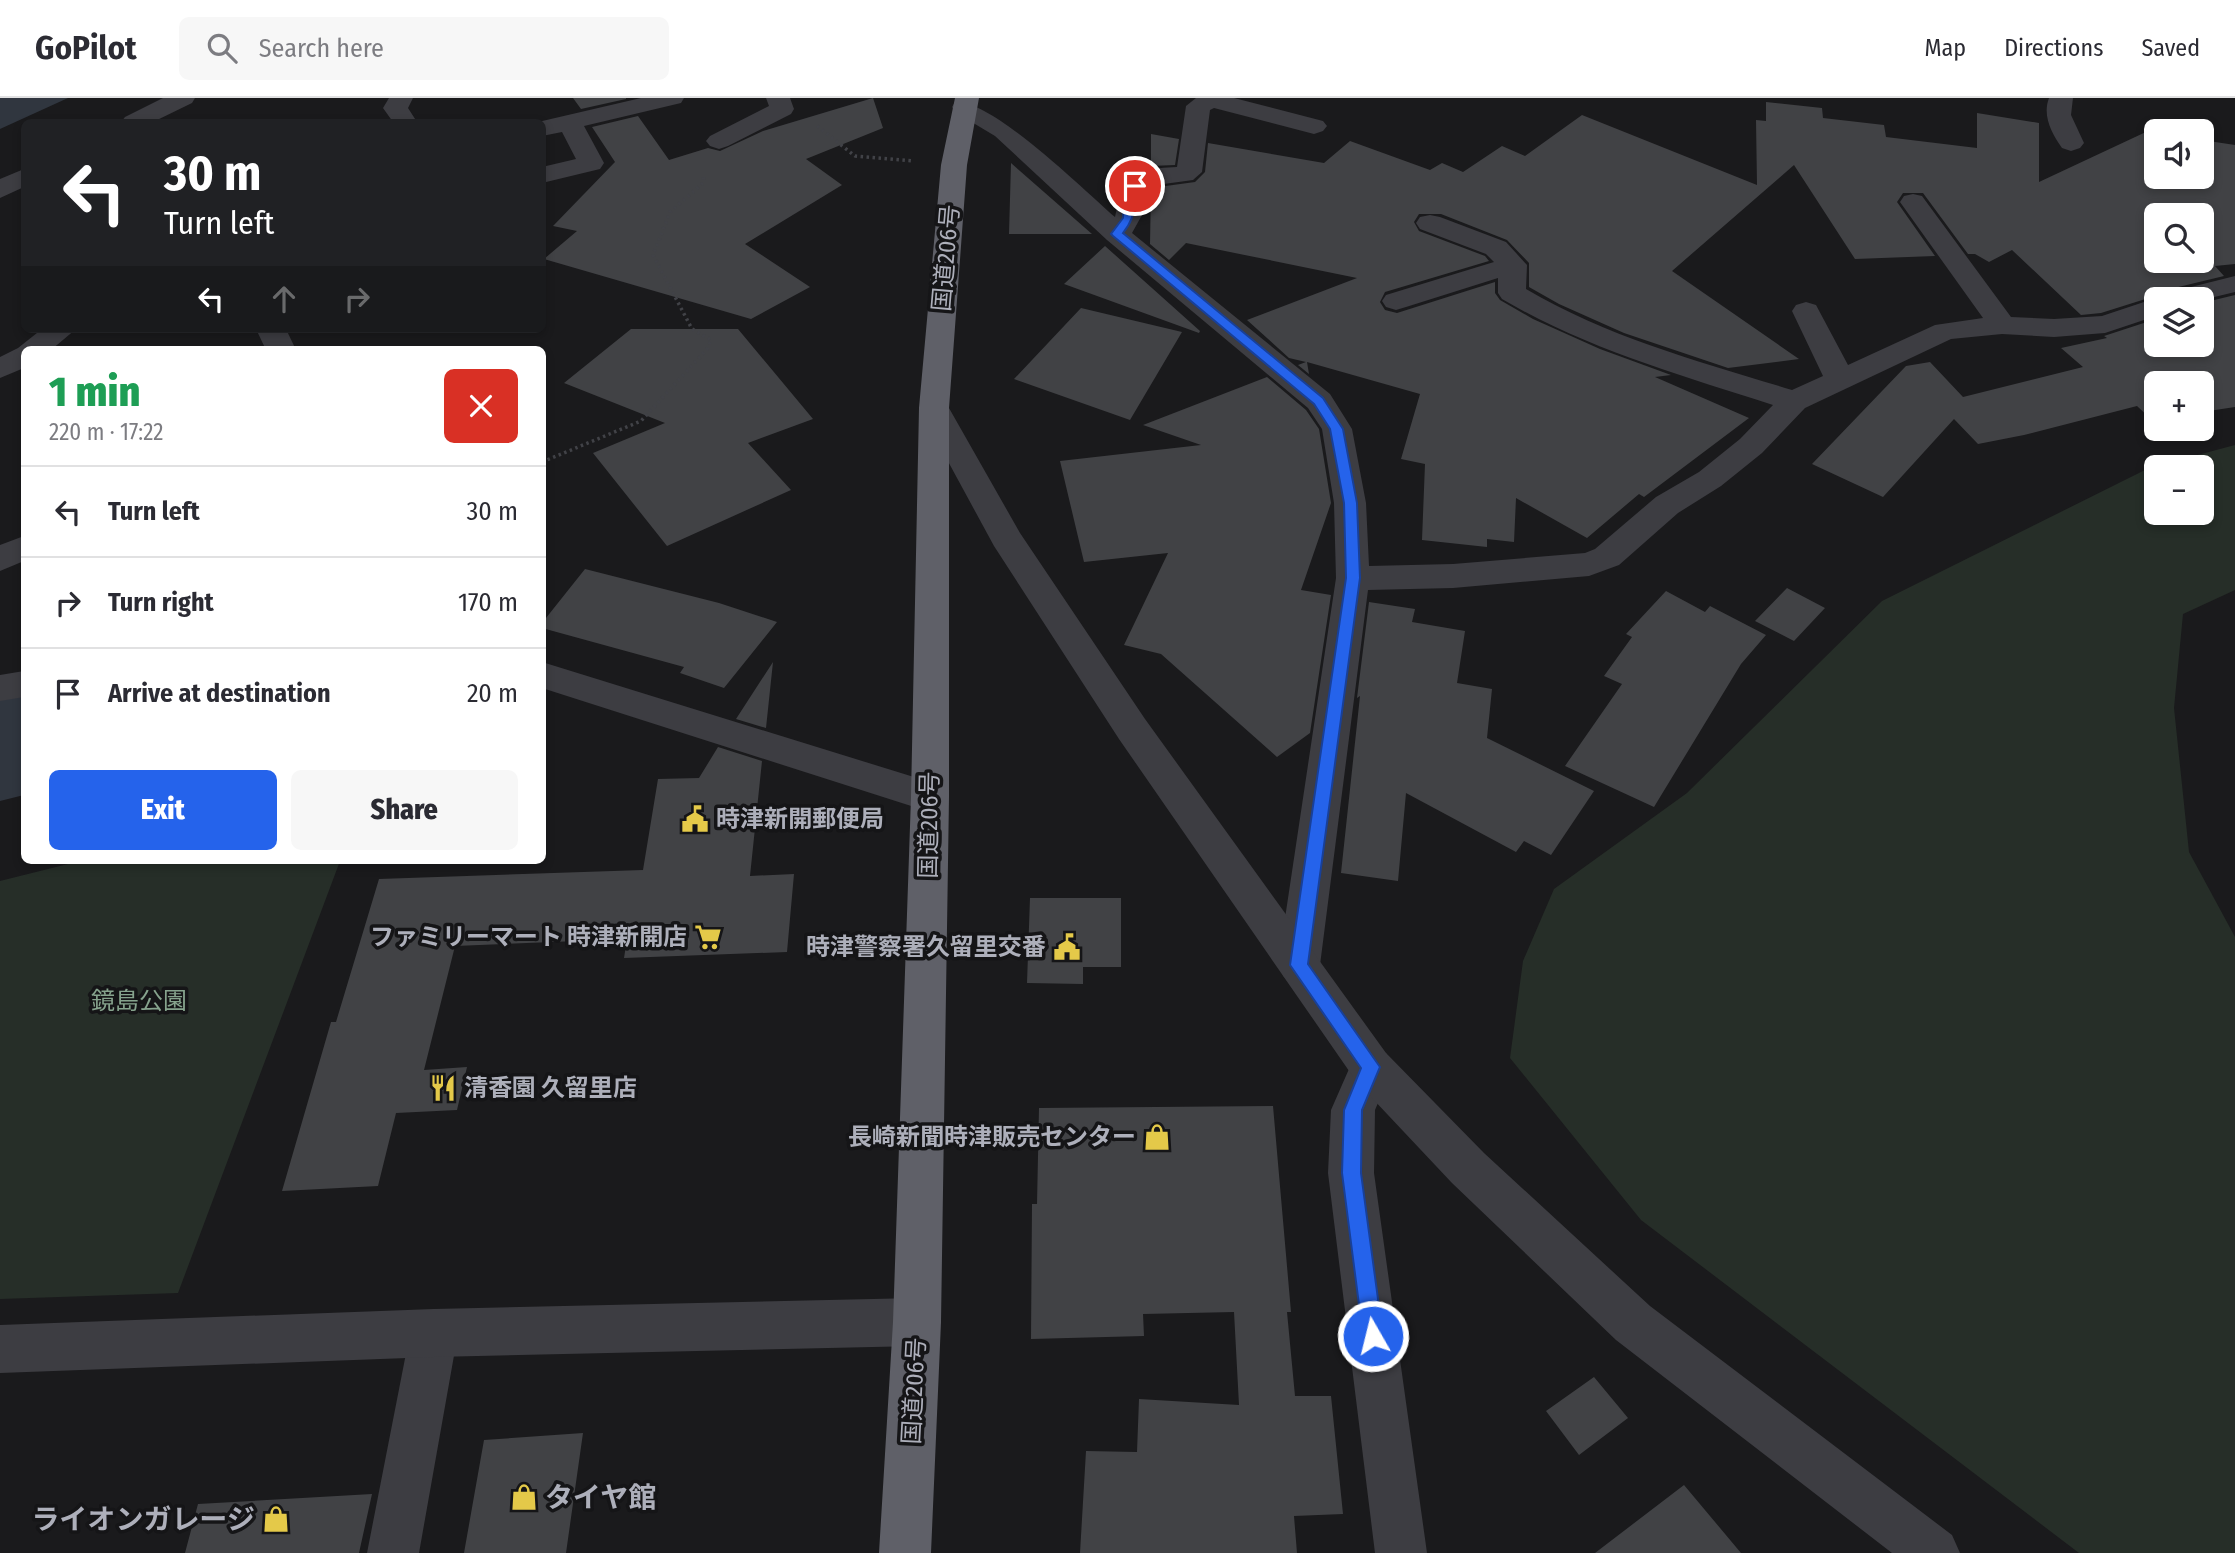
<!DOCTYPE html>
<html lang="en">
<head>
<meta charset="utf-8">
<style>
	:root { --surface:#fff; --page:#f7f7f7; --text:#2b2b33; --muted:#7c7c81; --line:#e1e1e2; --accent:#2563eb }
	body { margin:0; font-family:"Fira Sans Condensed","Noto Sans JP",sans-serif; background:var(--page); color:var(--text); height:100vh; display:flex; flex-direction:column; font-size:26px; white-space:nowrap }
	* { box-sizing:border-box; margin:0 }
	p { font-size:23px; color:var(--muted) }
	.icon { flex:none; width:38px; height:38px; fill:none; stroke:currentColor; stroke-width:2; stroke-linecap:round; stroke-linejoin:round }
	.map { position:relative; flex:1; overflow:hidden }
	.side { position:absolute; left:21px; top:248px; width:525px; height:518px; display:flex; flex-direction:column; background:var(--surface); border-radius:10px; box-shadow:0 4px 10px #0003 }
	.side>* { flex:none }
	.guide { position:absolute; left:21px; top:21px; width:525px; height:214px; border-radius:10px; box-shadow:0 4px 10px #0003; background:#202124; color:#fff; overflow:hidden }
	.buttons { position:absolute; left:2144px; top:21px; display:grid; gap:14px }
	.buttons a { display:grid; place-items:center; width:70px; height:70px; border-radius:10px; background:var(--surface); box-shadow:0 4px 10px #0003; font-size:35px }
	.pin { position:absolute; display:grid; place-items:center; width:60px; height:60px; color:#fff; margin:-30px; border:4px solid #fff; border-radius:50%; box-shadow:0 2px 7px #0007 }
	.me { position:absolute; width:77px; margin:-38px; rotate:352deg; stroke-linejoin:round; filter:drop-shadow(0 0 5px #0008) }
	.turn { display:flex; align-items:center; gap:24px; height:147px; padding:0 28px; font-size:32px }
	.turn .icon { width:91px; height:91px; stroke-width:2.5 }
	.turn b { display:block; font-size:49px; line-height:60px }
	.lanes { display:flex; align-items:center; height:66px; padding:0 28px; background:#0003; justify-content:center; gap:35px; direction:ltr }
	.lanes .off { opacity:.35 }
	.round { display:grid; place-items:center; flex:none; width:74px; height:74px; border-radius:10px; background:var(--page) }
	.head { display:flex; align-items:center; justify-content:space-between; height:119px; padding:0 28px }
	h1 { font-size:42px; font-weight:800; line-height:52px; color:#1e9e55 }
	.action { display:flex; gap:14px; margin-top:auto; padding:14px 28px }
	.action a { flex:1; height:80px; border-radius:10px; background:var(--accent); color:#fff; font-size:28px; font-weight:800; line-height:80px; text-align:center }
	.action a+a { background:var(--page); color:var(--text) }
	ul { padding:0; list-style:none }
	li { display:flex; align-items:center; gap:21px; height:91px; padding:0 28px; border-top:2px solid var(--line) }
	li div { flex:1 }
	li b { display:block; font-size:26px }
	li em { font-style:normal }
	header { display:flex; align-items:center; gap:42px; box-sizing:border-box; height:98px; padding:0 35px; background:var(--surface); border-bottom:2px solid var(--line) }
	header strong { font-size:33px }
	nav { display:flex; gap:38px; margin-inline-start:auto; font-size:24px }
	.search { width:490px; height:63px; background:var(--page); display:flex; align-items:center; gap:18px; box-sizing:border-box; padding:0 24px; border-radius:10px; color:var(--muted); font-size:26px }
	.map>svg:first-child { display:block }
</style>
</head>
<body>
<header>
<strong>GoPilot</strong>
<div class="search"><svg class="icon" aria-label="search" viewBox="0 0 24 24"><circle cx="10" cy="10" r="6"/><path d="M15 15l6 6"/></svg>Search here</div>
<nav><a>Map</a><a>Directions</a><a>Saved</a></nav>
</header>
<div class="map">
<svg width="2235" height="1455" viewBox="0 0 2235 1455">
	<rect width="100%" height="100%" fill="#1a1a1c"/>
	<path fill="#262e28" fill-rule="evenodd" d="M2235,347v145l-52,24 -9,94 15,144 46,85v616h-156l-438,-333 -131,-162 13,-97 31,-72 133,-96 195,-192 267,-133zM2156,369h46v46h-46z
		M80,763h260l-162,432 -178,6v-418z"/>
	<path fill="#30363f" d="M0,0h68l-68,31z
		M24,595v102l-24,6v-105z"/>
	<path fill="#414245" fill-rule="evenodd" d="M573,0h53v1l-45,10z
		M873,0l10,30 -77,31 36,26 -97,59 65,43 -59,32 -207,-60 33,-28 -24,-5 62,-64 -23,-35 46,-11 31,44 39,-12 12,3 43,-20z
		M1766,4l56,6 1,10 61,7 2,12 91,11v-35l62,10v59l109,-51 8,1v45h46v-37l33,5v119l-20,2 9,10 -58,14 -5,7 -6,-1 -54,17 -20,2 -69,-65 -23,12 -14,-8h-7l-45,-61h-20l-6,9 38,54 -80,3 -61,-94 -122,106 127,88 -71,9 -104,-35 -65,-29 -30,-17v-24l-22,-23 -66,-26h-22l-5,8 5,9 66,25 4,5 -104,31 -5,10 5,8 12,3 98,-31v11l5,7 33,19 67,30 71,26 -16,2 94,41 -105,79 -5,-3 -52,44 -71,-40 -2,44 -27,-3v8l-65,-7 3,-76 -24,-5 19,-65 -113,-32 2,12 -11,-9 8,-3 -17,-4 -42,-38 110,-42 -171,-35 -17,17 -19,-16 1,-56 44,-6 10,-10 3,-29 116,20 26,-22 80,29 12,-7 21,9 39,-26 23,10 57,-41 175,70 -1,-65 10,1zM2156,117h46v46h-46z
		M1151,36l28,5 -4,26 -24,1z
		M1011,65l81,71h-83z
		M1105,148l95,85 -1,2 -135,-49z
		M2235,197v112l-33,5v-29h-46v37l-3,1 -16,-15 -113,29 -46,9 -24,-25 -71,78 -71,-33 94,-98 24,-4 33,35 120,-30 -22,-19 46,-10 -3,-2 52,-17v26h46v-42z
		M1081,210l101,24 -52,88 -116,-41z
		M631,231h107l75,90 -65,24 43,47 -124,56 -74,-93 72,-30 -101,-40z
		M1267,279l39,33 13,19 12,74 -30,87 30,5 -21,138 -33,24 -116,-103 -37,-9 44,-92 -84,9 -24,-101 141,-16 -58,-20z
		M585,471l134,34 58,19 -53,66 -44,-15 4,-6 -142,-39v-5z
		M1787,490l38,20 -31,33 -39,-20z
		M1666,493l39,21 5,-6 56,29 -25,29 -87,143 -89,-41 57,-82 -18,-8 28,-39 -6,-3z
		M1369,504l46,7 -3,13 53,9 -8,52 35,6 -5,49 107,53 -43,64 -27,-14 -8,11 -110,-59 -8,88 -57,-8 19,-177 -3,2z
		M773,564l-7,66 -30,-9z
		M718,649l44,14 -12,115 44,-2 -7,78 -163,6 3,-19 -172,7 -31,124 43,-3 -10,43 -61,3 -18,73 -96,5 49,-169h5l43,-143 264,-9 15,-91 41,-1z
		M1030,800h91v69h-38v17l-56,-1z
		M1273,1008l18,206h-4l8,84h36l12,118 -49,2 3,37h-217l6,-102 51,1 2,-53 100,6 -5,-93 -91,2 1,22 -113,3 1,-135h5l2,-96z
		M1594,1279l34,41 -49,37 -33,-44z
		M583,1335l-17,120h-102l20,-113z
		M1684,1387l57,68h-146z
		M372,1396l-13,59h-174l13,-49z"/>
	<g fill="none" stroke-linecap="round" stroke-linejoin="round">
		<path stroke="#414247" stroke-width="3.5" stroke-dasharray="2.5 3.5" stroke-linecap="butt" d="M817,28l38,30 58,5
			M542,364l99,-41 67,-73 3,-8 -19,-11 -39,-74 17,-43 33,-29 1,-9"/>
		<path fill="#3d3d42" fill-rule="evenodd" d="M163,0h32l-3,5 -39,19h-32l4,-5z
			M389,0h24l-5,10 9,14h-24l-10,-14z
			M641,0h43l-3,5 -97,23 20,37 -4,6 -58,14v-16l34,-8 -14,-27 -20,4v-14h-4z
			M766,0h24l4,11 -3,5 -63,32 -9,3 -9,-3 -4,-5 4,-5 59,-30z
			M1196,0h38l89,23 4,5 -4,5 -9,3 -100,-26 -4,2 -8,62 -9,8 -44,6 -7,29 -10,18 198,161 22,35 14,74 3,63 84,-2 132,-11 10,-4 61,-52 43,-25 41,-33 33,-34c-93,-30 -186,-56 -271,-106l-4,-6v-15l-92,29 -10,3 -10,-3 -4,-6 4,-6 108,-33 -8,-8 -66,-25 -4,-6 4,-6 10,-2 10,2 66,25 21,23 -1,24c83,49 175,73 266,101l31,-14 -31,-65 4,-6 10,-3 10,3 32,60 87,-40 48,-7 -83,-116 4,-6 9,-2 9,2 89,121 43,2 48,-3 54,-18 3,1h-3v17l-51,17 -51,4 -52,-3 -51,5 -146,69 -43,45 -41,33 -43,27 -59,52 -30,11 -136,12 -85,2 -48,375 -6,12 -15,6 -15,-6 -6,-12 58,-387 -2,-75 -12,-74 -14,-21 -201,-168 -112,-104 -40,-24 -3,-5 3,-5c36,-4 131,90 160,115 2,-7 2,-15 3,-23 7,-28 36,-25 59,-27l9,-61z
			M2049,0h24l-2,17 13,28 -4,5 -9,3 -9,-3c-10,-14 -20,-32 -13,-50z
			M24,71v18l-24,11v-19z
			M2235,178v16l-33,8 -39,-1 4,-6z
			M42,231h34l-25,21h-27v18l-24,10v-21l18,-9z
			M256,231h30l10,21h-30z
			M24,438v25l-24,10v-26z
			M542,564l401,124 6,11 -6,11 -13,4 -388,-124z
			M24,573v26l-24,4v-26z
			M1371,950l15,5 7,14 -18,43 -1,63 53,380h-52l-47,-380 3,-63 25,-57z
			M434,1211l17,7 7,17 -39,220h-52l43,-220 7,-17z"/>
		<path fill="#3d3d42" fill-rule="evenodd" d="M934,300l11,3 75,132 125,186 241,334 98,100 166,153 302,229 8,18h-68l-276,-213 -164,-157 -96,-102 -237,-342 -125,-193 -75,-138 4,-7z
			M917,1200l17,7 7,17 -7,17 -17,7 -483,11 -434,16v-48l434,-16z"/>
		<path fill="#5f6068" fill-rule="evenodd" d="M955,0h24l-12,67 -18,243v389l-8,525 -10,231h-52l14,-231 18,-525 8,-389 22,-243z"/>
	</g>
	<path fill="#2563eb" stroke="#184099" stroke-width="2" d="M1131,86l10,2c-11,20 -2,27 -18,47l200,165 20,31 14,74 3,75 -52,386 72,103 -18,43 -1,63 22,163 -3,7 -7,3 -7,-3 -3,-7 -21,-163 2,-63 17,-42 -71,-103 56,-387 -2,-75 -14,-74 -16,-25 -201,-168 -2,-2 12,-16 1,-21z"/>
	<defs>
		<symbol id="civic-bare" viewBox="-9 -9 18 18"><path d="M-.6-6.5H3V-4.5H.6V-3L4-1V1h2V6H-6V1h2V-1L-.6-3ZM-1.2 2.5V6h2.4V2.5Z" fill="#e4c949" stroke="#151517" stroke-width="2.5" paint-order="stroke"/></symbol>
		<symbol id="supermarket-bare" viewBox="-9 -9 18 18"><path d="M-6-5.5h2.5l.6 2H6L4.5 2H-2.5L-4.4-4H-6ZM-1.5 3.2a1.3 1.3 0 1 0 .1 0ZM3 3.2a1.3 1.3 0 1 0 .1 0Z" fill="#e4c949" stroke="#151517" stroke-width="2.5" paint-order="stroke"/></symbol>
		<symbol id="restaurant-bare" viewBox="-9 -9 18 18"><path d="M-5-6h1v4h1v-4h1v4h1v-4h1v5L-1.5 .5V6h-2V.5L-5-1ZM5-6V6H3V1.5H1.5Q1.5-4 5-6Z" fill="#e4c949" stroke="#151517" stroke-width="2.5" paint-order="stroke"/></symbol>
		<symbol id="shop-bare" viewBox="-9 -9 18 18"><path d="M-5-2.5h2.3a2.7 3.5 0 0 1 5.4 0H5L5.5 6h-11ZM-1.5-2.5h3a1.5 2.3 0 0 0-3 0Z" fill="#e4c949" stroke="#151517" stroke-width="2.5" paint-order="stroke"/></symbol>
	</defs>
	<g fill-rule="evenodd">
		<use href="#civic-bare" x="676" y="702" width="38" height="38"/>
		<use href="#supermarket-bare" x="689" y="820" width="38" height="38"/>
		<use href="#civic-bare" x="1048" y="830" width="38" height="38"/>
		<use href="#restaurant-bare" x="424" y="971" width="38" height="38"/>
		<use href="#shop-bare" x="1138" y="1020" width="38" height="38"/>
		<use href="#shop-bare" x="505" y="1380" width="38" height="38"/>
		<use href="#shop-bare" x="257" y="1402" width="38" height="38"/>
	</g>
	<g text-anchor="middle" stroke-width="7" stroke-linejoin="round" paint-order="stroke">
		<g font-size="24" fill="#adafba" stroke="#151517">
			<text transform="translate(946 160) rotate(-85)" y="8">国道206号</text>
			<text transform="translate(929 727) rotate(-89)" y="8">国道206号</text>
			<text transform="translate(914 1293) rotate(-87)" y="8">国道206号</text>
		</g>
		<g font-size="24" font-weight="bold" fill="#adafba" stroke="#151517" text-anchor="end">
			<text x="716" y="729" text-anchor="start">時津新開郵便局</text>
			<text x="687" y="847">ファミリーマート 時津新開店</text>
			<text x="1046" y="857">時津警察署久留里交番</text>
			<text x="464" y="998" text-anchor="start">清香園 久留里店</text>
			<text x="1136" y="1047">長崎新聞時津販売センター</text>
		</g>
		<g font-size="24" fill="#86a38d" stroke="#151517">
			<text x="139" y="911">鏡島公園</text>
		</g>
		<g font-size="28" font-weight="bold" fill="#adafba" stroke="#151517" text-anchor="start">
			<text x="545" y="1409">タイヤ館</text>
			<text x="255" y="1431" text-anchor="end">ライオンガレージ</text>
		</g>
	</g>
</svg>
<div class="buttons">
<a><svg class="icon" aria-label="sound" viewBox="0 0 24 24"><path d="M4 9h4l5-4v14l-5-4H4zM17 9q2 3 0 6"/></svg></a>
<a><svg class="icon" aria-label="search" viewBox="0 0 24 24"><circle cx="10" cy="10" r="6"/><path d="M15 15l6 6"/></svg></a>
<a><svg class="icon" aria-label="layers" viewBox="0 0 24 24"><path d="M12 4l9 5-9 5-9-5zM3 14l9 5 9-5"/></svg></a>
<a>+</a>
<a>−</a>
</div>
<div class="pin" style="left:1135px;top:88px;background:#d93025"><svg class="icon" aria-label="arrive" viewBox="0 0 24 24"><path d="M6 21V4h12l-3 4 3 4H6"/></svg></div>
<svg class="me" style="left:1373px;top:1238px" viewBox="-20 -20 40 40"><circle r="17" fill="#2563eb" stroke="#fff" stroke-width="3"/><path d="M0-11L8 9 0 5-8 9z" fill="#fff"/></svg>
<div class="guide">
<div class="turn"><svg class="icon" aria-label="left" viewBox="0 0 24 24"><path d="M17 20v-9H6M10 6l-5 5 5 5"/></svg><div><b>30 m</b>Turn left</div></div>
<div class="lanes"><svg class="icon" aria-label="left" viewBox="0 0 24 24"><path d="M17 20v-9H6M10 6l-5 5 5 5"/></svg><svg class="icon off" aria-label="ahead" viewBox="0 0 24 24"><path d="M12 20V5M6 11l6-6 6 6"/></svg><svg class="icon off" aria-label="right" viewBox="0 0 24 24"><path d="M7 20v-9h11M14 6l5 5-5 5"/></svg></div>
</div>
<section class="side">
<div class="head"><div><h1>1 min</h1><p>220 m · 17:22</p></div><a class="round" style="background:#d93025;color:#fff"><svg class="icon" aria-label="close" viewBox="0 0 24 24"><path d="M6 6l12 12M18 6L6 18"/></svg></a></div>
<ul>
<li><svg class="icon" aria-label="left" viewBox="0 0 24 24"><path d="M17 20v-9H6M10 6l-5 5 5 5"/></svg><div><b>Turn left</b></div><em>30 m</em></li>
<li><svg class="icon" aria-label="right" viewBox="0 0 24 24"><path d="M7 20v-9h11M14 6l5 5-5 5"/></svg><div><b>Turn right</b></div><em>170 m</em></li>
<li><svg class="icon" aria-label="arrive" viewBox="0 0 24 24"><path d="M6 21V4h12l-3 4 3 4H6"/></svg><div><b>Arrive at destination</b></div><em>20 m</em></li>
</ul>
<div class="action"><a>Exit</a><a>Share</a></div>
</section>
</div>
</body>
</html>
